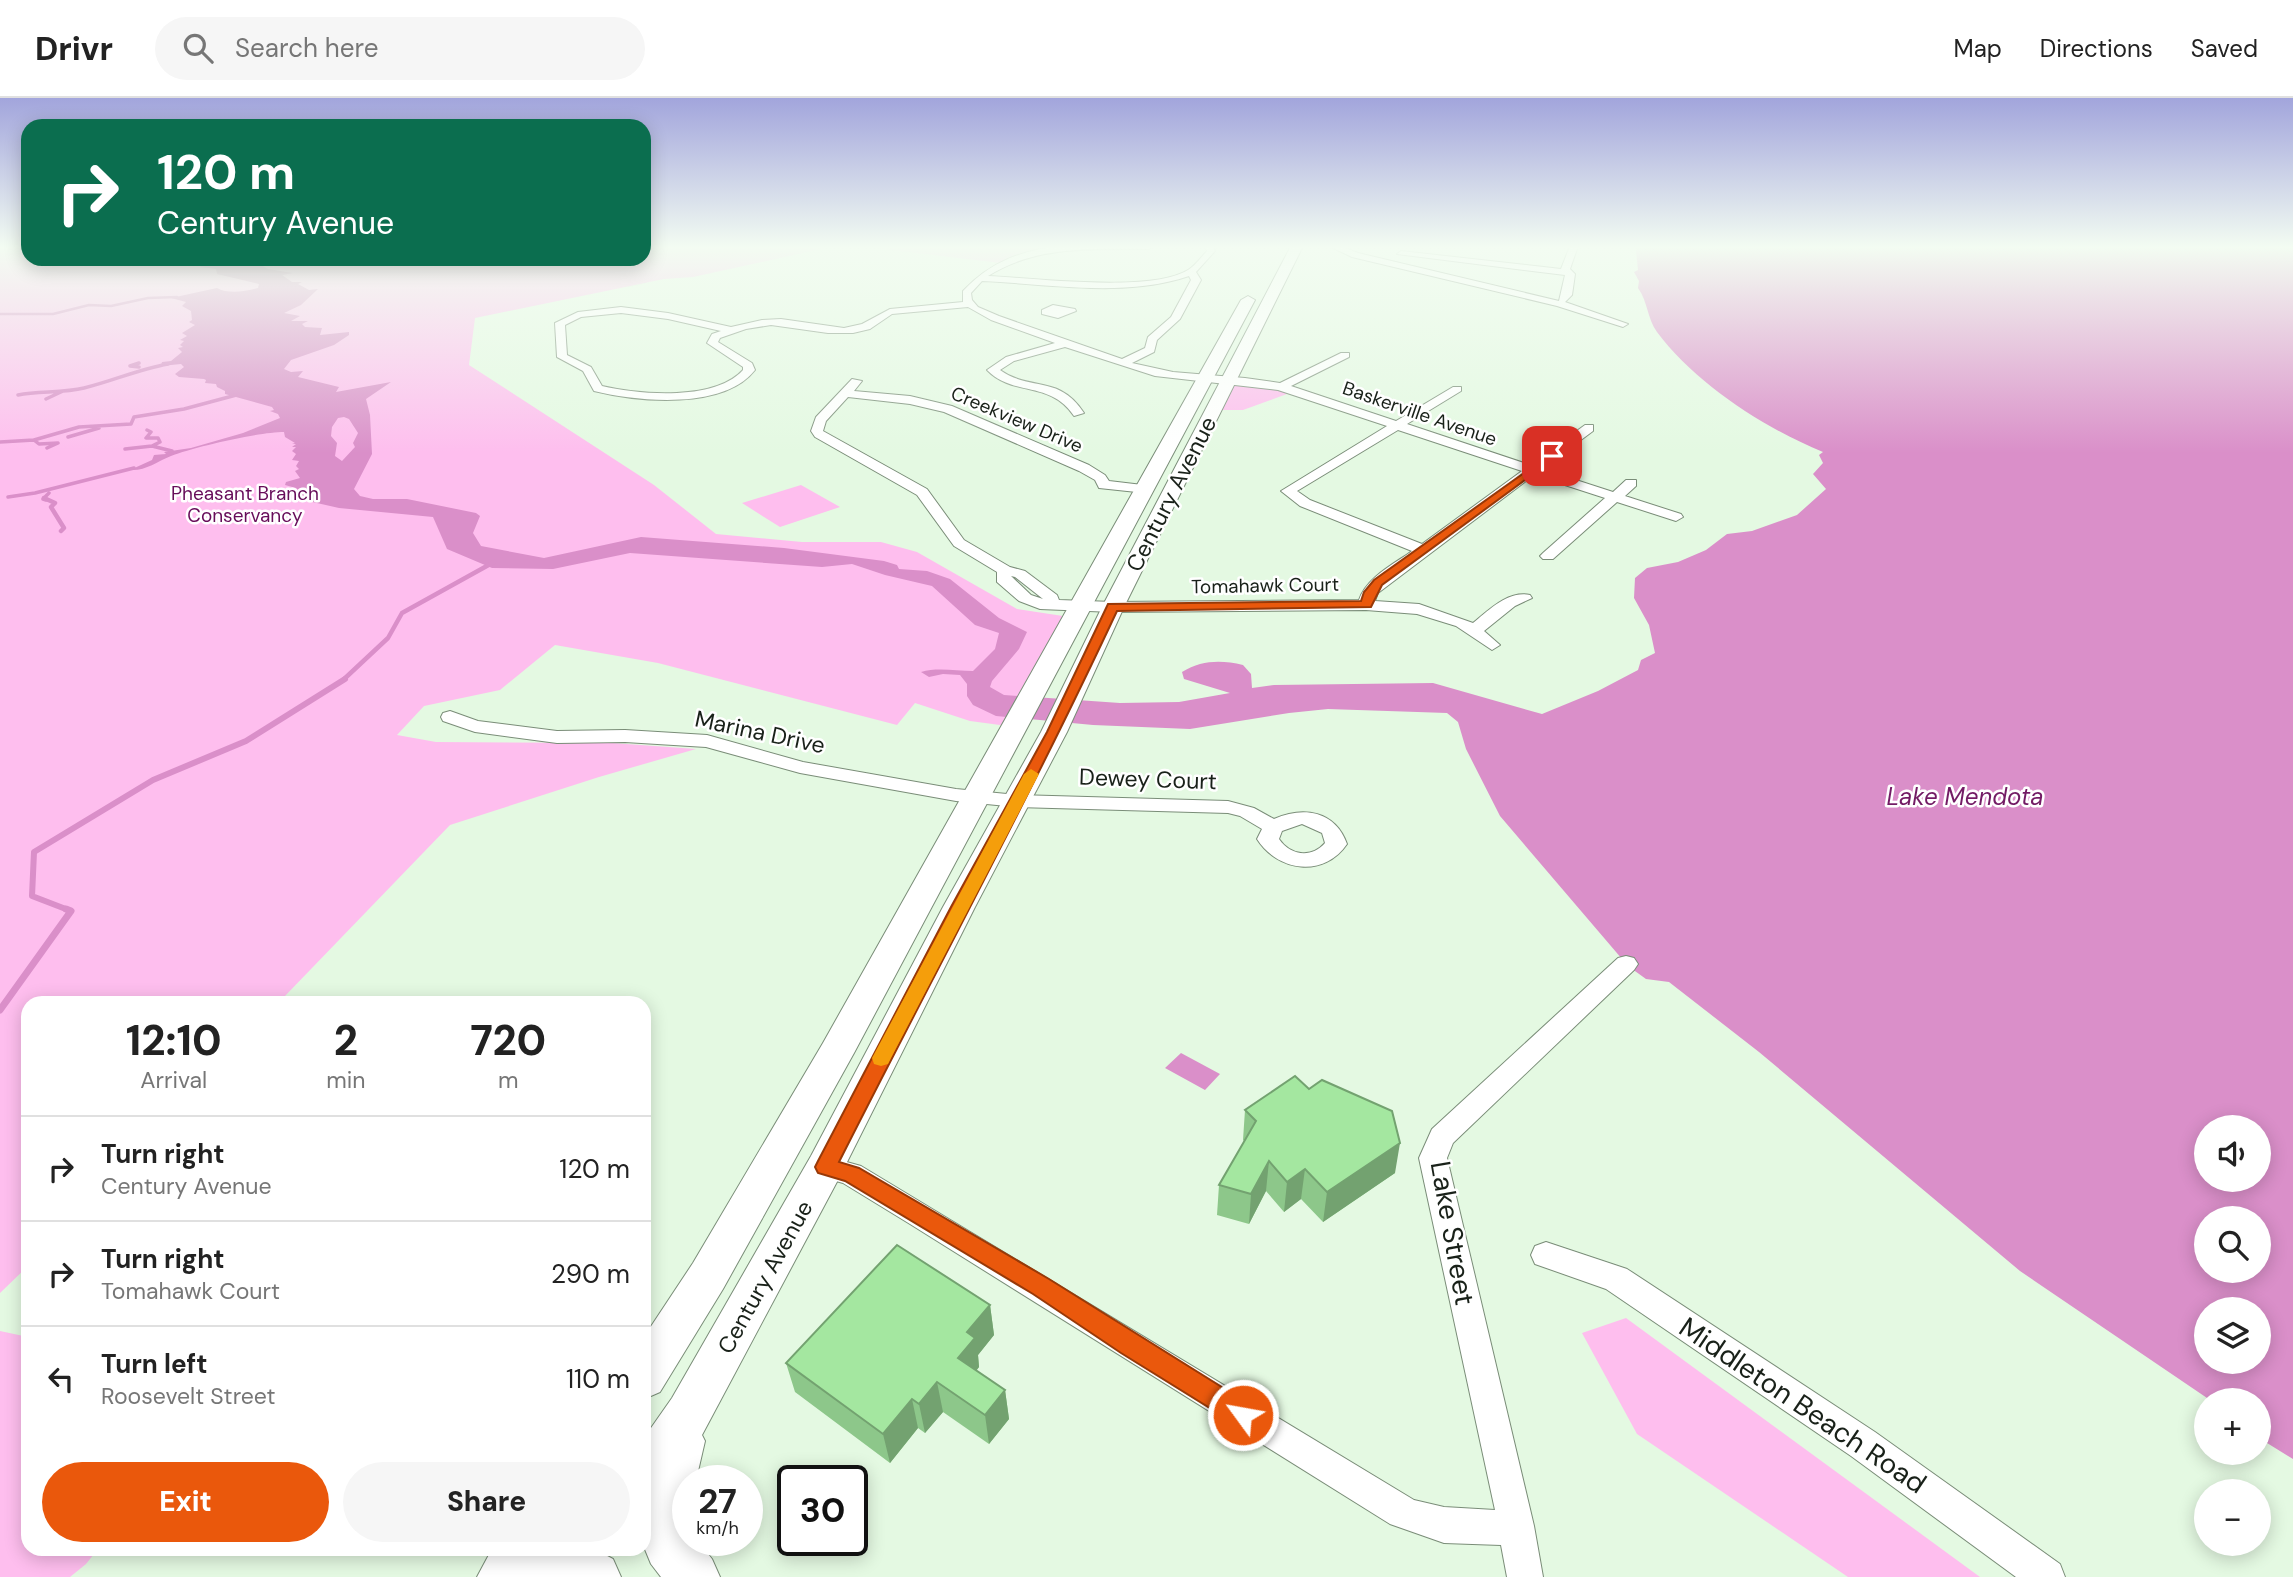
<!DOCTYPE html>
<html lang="en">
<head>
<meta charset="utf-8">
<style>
	:root { --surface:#fff; --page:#f6f6f6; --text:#222; --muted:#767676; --line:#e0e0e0; --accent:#ea580c }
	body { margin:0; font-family:"DM Sans",sans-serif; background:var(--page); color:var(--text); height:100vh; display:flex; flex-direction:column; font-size:26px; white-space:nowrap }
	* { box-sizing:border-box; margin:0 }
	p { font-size:23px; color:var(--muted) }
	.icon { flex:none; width:38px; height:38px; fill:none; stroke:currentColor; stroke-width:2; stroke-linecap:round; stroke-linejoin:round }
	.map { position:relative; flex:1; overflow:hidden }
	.panel { position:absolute; left:21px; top:898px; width:630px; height:560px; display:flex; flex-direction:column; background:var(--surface); border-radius:21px; box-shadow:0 4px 18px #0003 }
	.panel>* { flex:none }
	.banner { position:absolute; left:21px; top:21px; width:630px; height:147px; border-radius:21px; box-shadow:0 4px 18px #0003; background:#0b6e4f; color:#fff; overflow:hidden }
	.buttons { position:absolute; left:2194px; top:1017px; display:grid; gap:14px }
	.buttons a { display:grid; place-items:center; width:77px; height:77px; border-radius:50%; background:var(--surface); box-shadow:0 4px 18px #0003; font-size:35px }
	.speed { position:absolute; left:672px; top:1367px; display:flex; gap:14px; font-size:35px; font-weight:700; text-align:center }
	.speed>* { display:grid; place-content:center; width:91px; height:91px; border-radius:50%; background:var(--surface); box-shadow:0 4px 18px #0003; line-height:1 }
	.speed small { font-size:18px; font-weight:400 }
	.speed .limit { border:4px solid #111; border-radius:10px; background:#fff; color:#111 }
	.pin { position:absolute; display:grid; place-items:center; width:60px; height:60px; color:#fff; margin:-30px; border-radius:14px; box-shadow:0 4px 10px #0006 }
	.me { position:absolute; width:77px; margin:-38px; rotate:302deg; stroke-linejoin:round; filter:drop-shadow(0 0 5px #0008) }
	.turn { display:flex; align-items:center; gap:24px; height:147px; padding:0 21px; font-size:32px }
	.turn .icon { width:91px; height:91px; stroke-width:2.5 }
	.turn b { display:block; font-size:49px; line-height:60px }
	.eta { display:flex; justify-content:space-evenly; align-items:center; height:119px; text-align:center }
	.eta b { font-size:42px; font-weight:800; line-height:49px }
	.cta { display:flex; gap:14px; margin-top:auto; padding:14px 21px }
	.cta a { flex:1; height:80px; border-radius:42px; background:var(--accent); color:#fff; font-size:28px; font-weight:800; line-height:80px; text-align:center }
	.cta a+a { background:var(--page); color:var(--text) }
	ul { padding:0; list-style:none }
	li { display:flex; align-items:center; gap:21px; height:105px; padding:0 21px; border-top:2px solid var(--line) }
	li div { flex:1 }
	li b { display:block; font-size:26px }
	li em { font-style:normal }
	header { display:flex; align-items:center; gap:42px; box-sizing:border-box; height:98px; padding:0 35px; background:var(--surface); border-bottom:2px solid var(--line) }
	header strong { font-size:33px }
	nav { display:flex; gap:38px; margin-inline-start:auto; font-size:24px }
	.search { width:490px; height:63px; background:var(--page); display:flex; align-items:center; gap:18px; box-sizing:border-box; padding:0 24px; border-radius:38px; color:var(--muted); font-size:26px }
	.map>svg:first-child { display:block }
</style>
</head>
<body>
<header>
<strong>Drivr</strong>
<div class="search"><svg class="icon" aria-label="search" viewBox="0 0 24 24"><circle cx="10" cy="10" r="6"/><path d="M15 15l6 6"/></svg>Search here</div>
<nav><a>Map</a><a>Directions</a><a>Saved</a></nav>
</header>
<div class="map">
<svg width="2293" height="1479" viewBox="0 0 2293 1479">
	<rect width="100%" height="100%" fill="#e4f9e2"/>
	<path fill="#febeee" d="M0,148h28v13h616v-13h191l-142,31 -29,2 -189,39 -6,47 185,120 62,49 86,8h79l36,10 100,57 59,9 -61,109 -45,-6 -55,-18 -18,22 -239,-62 -103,-18 -55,45 -76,16 -27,29 39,7 177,1 83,6 -97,28 -149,48 -166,172 24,4 -2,2h-278v263l-28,27z
		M857,148h292l-99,5 -49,12z
		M1230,281l65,12 -52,19h-29z
		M801,387l39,22 -60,20 -38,-24z
		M1626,1220l354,259h-132l-211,-143 -55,-101z
		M0,1233l28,6v212h70l-12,15 -16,13h-70z"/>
	<path fill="#da8fc9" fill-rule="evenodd" d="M1642,148h651v1213l-34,-21v-38h-49l-190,-129 -261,-219 -90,-70 -23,-3 -18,-13 -128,-150 -34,-67 -8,-27 -11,-9 -119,-4 -39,4 -99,16 -97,-4 -97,-9 -23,-11 -6,-9v-12l-7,-9 -17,-1 -14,3 -8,-5c16,-5 35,-1 52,-1l22,-22 4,-16 -24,-8 -43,-39 -47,-11 -33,-11 -30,3 -192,-14 -77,16 -61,-1 -45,-19 -14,-32 -94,-9 -31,-7 -12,-13 -11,-3 1,-3 14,-4 -5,-7 4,-2 -3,-3 3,-5 -7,-1 4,-6 -4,-3 4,-4h-4l4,-3h-4l3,-1 -10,-6 -1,-5c-25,0 -90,15 -113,24 -15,6 -25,15 -41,14l22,-10 2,-5 12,-1 -2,-2 27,-4 52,-15 37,-15 -2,-4 -8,-3 4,-1 -2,-3 -47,-13v-3l-8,-4 -1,-3 -11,-1 1,-3 -2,-1 -25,-2 -4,-3 9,-7 -3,-3 -20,2 1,-4 9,-1 11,-9 -4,-4 5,-1 -3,-2 4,-4 -4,-1 7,-4 -5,-3 13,-8 -6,-3 3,-2 -1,-9 -9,-5 4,-4 -15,-4 46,-10c10,6 28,4 41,0l1,-4 -42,-10 -1,-5 -16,-2 3,-4 -8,-1 16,-3h58l-8,6 7,4 25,4 -11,2 10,7h10l-4,2 11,6 9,-1 -17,16 -17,8 16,3 -9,5h17l-6,3 3,3 17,1 -2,7 29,-3v3l-15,10 -43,15 -7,9 7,3 12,-1 -5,6 41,10 -3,5 55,-10 -25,17 4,16 2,39 -18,35 6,7 13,3h34l69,14 4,3 -7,17 8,13 63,12 97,-21 143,11 100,13 13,4 2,4 28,2 23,8 49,39 28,14 -8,17 -27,32 -2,6 14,8 116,8 59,-1 51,-9 -46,-14 -2,-7c20,-12 39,-12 61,-7l8,9 1,14 22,-3 159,-2 109,31 56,-23 40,-21 3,-10 14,-7 -6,-28 -15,-27 1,-20 12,-10 31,-6 28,-12 21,-16 25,-3 45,-16 29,-26 -13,-15 10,-11 -4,-8 4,-3c-59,-24 -128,-69 -166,-120 -10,-14 -9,-30 -19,-44l1,-7 -5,-9 4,-2 -2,-20zM344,319l5,2 9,14 -5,10 2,4 -13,14 -7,-5 2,-13 -6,-7 1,-9 6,-9zM2207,1029h52v53h-52zM2207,1120h52v52h-52zM2207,1211h52v53h-52z
		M1181,955l39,21 -15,16 -40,-22z"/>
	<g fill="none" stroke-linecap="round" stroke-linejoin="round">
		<path stroke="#da8fc9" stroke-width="2.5" d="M0,216h53l36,-9 22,1 37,-8 29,-1"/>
		<path stroke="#da8fc9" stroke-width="3.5" d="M139,265l-9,3 9,1
			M18,297c21,-4 45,-2 66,-7 29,-7 55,-19 84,-24
			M46,301l17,-8
			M147,332l4,2 -5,6h12l2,4 -8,4 20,5
			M68,339l31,-9
			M0,344l34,-2
			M47,350l11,-5 -19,1 -5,-4 45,-13 52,-3 3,-7 50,-8 56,-15
			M125,351l27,-3
			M8,399l27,-4 99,-25
			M46,402l-3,-1 6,-6"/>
		<path stroke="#da8fc9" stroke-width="4.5" d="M44,400l11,5 -4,4 13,21 -3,3
			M342,583l46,-43 14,-25 92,-51"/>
		<path stroke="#da8fc9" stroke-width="6" d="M71,813l-39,-15 2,-44 119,-72 93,-39 99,-62"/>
		<path stroke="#da8fc9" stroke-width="7" d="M0,912l71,-99 -5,-2"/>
		<defs>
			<path id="minor" d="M1062,148h91l-4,3c-55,0 -112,-4 -161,27 46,2 162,17 200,-6 7,-4 13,-13 19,-19l-2,-5h8l2,5 -19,21 5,8 -21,39 -23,21 -3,12 -22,11 41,9 72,6 35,5 61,-30h8v4l-58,29 105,35 57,-34h8v4l-54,33 123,41 55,-40h8v6l-51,38 71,23 13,-12h10v6l-11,10 56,18 2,3 -7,4 -59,-19 -64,57h-10l-3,-3 3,-3 62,-55 -71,-23 -156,118 -3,8 44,3 54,19c15,-12 35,-33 57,-28l2,3 -17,8 -31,25 16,14 -8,5 -36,-24 -39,-12 -51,-4 -253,2 -73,-3 -21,-8 -22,-19v-10l-43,-26 -37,-51 -102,-58 -4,-6 5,-14 36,-38 10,2 -8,10 56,5 42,10 137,59 16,10 4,6 42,5 2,3 -7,4 -47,-5 -4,-8 -16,-9 -135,-59 -34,-8 -62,-7 -22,24 -3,10 104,58 37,51 46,27 15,4 32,24 2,5 54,2 246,-2c8,-23 35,-36 53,-49l-112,-45 -19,-15 106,-65 -109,-36 -123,-14 -90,-29 -51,14 -14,9c31,22 59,4 84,43l-10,3c-24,-36 -61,-19 -87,-46l19,-13 49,-14 -64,-23 -23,-13 -76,7 -22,15 -17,4h-25l-57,-8 -25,4 -26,9 -2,4 34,21 3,7c-31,40 -116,32 -161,21l-11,-20 -26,-14 -2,-34 23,-11 43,-5 47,6 63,14 31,-7 19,-1 63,9 18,-4 28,-15 73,-7v-11c27,-29 59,-41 99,-45zM1189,178l2,4 -20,37 -23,20 -3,11 -23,11 -123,-43 -21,-9 -6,-7 -1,-7 11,-12c68,3 142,17 207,-5zM621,215l47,6 53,12 -9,3 -5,9 36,24v3c-28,31 -102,25 -141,16l-11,-19 -24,-12 -2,-30 16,-8zM1398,332l124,41 -100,73 -112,-44 -13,-9zM1011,478l4,1 28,22 -12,-4z
				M1329,148h11l18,7 201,48 6,-26 -168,-21 4,-3 160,18 9,-23h8l-8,23 5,5 -3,21 -7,7 63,22 -5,3 -66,-21 -205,-49z
				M1053,207l22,4 1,2 -18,7 -16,-4v-4z
				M450,613l28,10 79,10 68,-1 82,5 96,27 153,27 61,6 211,6 26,7 20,11c30,-13 61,-8 73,25 -23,34 -69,28 -90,-5l5,-10 -22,-13 -12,-3 -211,-6 -61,-6 -156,-28 -94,-26 -81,-5 -68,1 -82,-11 -32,-11 -2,-4 2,-4zM1302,726l20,9 3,10c-14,16 -35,12 -46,-4l3,-8z
				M1626,858l8,2 4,6 -4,6 -181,173 -6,15 87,368 9,51h-36l-6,-32 -57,-2 -54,-19 -480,-300 -67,-41 -28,-8 -4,-8 4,-8 10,-3 36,10 553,334 30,7 51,3 -76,-352 13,-29 186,-171z
				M1546,1144l81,27 248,163 185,132 5,13h-49l-165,-121 -245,-167 -71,-25 -4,-9 4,-9z"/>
			<path id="secondary" d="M1291,148h12l-179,361 -57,125 -92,175 -136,271 -137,257 3,6 -9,39h-8v60h9l15,19 8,18h-59l-10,-13 -7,-17v-109l28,-40 139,-242 132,-249 98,-175 61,-125z
				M1248,198l7,4 -401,753 -131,236 -63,103 -16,7v-62l49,-74 130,-220 418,-743z
				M492,1451h102l19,10 8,18h-144z"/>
		</defs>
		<use href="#minor" stroke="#7a8d78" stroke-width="2"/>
		<use href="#secondary" stroke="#7a8d78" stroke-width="2"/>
		<use href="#minor" fill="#fff" fill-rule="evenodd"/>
		<use href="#secondary" fill="#fff" fill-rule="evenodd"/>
	</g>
	<path fill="#8dc78a" d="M1245,1012l150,63 -72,49 -22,-23 -17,13 -18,-21 -17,33 -32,-9 2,-30 25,-44 -1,-1z
		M990,1207l4,30 -16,20 1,12 -3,4 29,19 4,29 -20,25 -46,-32 -18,21 -7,-5 -28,35 -95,-71 -9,-29z"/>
	<path fill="#73a270" d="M1400,1045l-5,30 -72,49 4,-30z
		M1269,1063l-3,30 -17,33 2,-30z
		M1305,1071l-4,30 -17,13 3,-30z
		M990,1207l4,30 -16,20 1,12 -16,20 -5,-29 9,-26z
		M937,1284l6,30 -18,21 -6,-29z
		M1005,1292l4,29 -20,25 -4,-29z
		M912,1301l6,29 -28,35 -7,-29z"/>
	<path fill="#a4e7a0" stroke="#73a270" stroke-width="2" d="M1295,978l14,13 13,-9 70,31 8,32 -73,49 -22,-23 -18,13 -18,-21 -18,33 -32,-9 37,-64 -11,-11z
		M897,1147l93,60 -23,27 8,6 -17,20 47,32 -20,25 -48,-33 -18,22 -7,-5 -29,35 -97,-71z"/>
	<linearGradient id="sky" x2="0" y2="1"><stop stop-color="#a2a5dc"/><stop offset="0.42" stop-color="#f3fcf2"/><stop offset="1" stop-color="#f3fcf2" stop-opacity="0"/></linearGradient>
	<rect width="2293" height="355" fill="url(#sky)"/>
	<path fill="#ea580c" stroke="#983908" stroke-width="2" d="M1552,355l5,3 -2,2 -173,127 -11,22 -254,4c-87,186 -185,367 -278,551l20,6 190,111 203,127 3,9 -3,8 -9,4 -9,-4 -113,-70 -88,-59 -188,-113 -27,-8 -3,-6 3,-6 133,-254 96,-175 61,-128 253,-3 3,-9 10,-12z"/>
	<path fill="#f59e0b" d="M1031,671l8,5 -148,284 -3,6 -7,2 -7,-2 -2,-6 152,-284z"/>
	<g text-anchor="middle" stroke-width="5" stroke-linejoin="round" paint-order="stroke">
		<g font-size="19" fill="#192119" stroke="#fff">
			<text transform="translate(1420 315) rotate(19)" y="7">Baskerville Avenue</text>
			<text transform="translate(1017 321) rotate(23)" y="7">Creekview Drive</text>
			<text transform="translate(1265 487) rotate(-1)" y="7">Tomahawk Court</text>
		</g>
		<g font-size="19" fill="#670d5a" stroke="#fff">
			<text x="245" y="402">Pheasant Branch<tspan x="245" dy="22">Conservancy</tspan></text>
		</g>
		<g font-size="23" fill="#192119" stroke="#fff">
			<text transform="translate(1171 396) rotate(-63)" y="8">Century Avenue</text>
			<text transform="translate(760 634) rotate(12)" y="8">Marina Drive</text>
			<text transform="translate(1148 681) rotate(2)" y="8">Dewey Court</text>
			<text transform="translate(765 1179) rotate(-61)" y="8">Century Avenue</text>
		</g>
		<g font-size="24" font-style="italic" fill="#731b65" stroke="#fff">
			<text x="1965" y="707">Lake Mendota</text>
		</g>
		<g font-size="28" fill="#192119" stroke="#fff">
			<text transform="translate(1453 1135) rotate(80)" y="10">Lake Street</text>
			<text transform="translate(1803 1307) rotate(34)" y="10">Middleton Beach Road</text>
		</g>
	</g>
</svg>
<div class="buttons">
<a><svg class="icon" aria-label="sound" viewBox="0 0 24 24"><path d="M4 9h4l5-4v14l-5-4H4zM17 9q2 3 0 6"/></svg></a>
<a><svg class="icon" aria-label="search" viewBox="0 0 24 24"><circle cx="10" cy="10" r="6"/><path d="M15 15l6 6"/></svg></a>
<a><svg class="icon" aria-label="layers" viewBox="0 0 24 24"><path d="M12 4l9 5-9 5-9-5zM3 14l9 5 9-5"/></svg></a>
<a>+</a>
<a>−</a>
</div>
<div class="speed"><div>27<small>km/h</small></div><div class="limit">30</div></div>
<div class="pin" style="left:1552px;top:358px;background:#d93025"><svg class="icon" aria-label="arrive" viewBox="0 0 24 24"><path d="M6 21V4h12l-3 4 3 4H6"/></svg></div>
<svg class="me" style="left:1243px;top:1317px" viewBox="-20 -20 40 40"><circle r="17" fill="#ea580c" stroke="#fff" stroke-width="3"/><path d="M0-11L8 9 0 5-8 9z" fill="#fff"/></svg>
<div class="banner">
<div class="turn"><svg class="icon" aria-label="right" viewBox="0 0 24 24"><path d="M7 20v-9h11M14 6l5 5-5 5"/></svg><div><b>120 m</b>Century Avenue</div></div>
</div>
<section class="panel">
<div class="eta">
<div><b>12:10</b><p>Arrival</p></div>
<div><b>2</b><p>min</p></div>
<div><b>720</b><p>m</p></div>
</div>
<ul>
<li><svg class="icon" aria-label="right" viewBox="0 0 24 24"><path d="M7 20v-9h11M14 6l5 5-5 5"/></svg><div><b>Turn right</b><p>Century Avenue</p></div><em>120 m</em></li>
<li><svg class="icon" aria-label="right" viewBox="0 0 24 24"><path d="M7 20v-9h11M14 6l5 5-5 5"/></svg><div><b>Turn right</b><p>Tomahawk Court</p></div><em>290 m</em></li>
<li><svg class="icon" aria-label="left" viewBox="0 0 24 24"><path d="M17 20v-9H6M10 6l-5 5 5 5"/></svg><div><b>Turn left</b><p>Roosevelt Street</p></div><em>110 m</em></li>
</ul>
<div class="cta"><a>Exit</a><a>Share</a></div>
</section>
</div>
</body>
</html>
